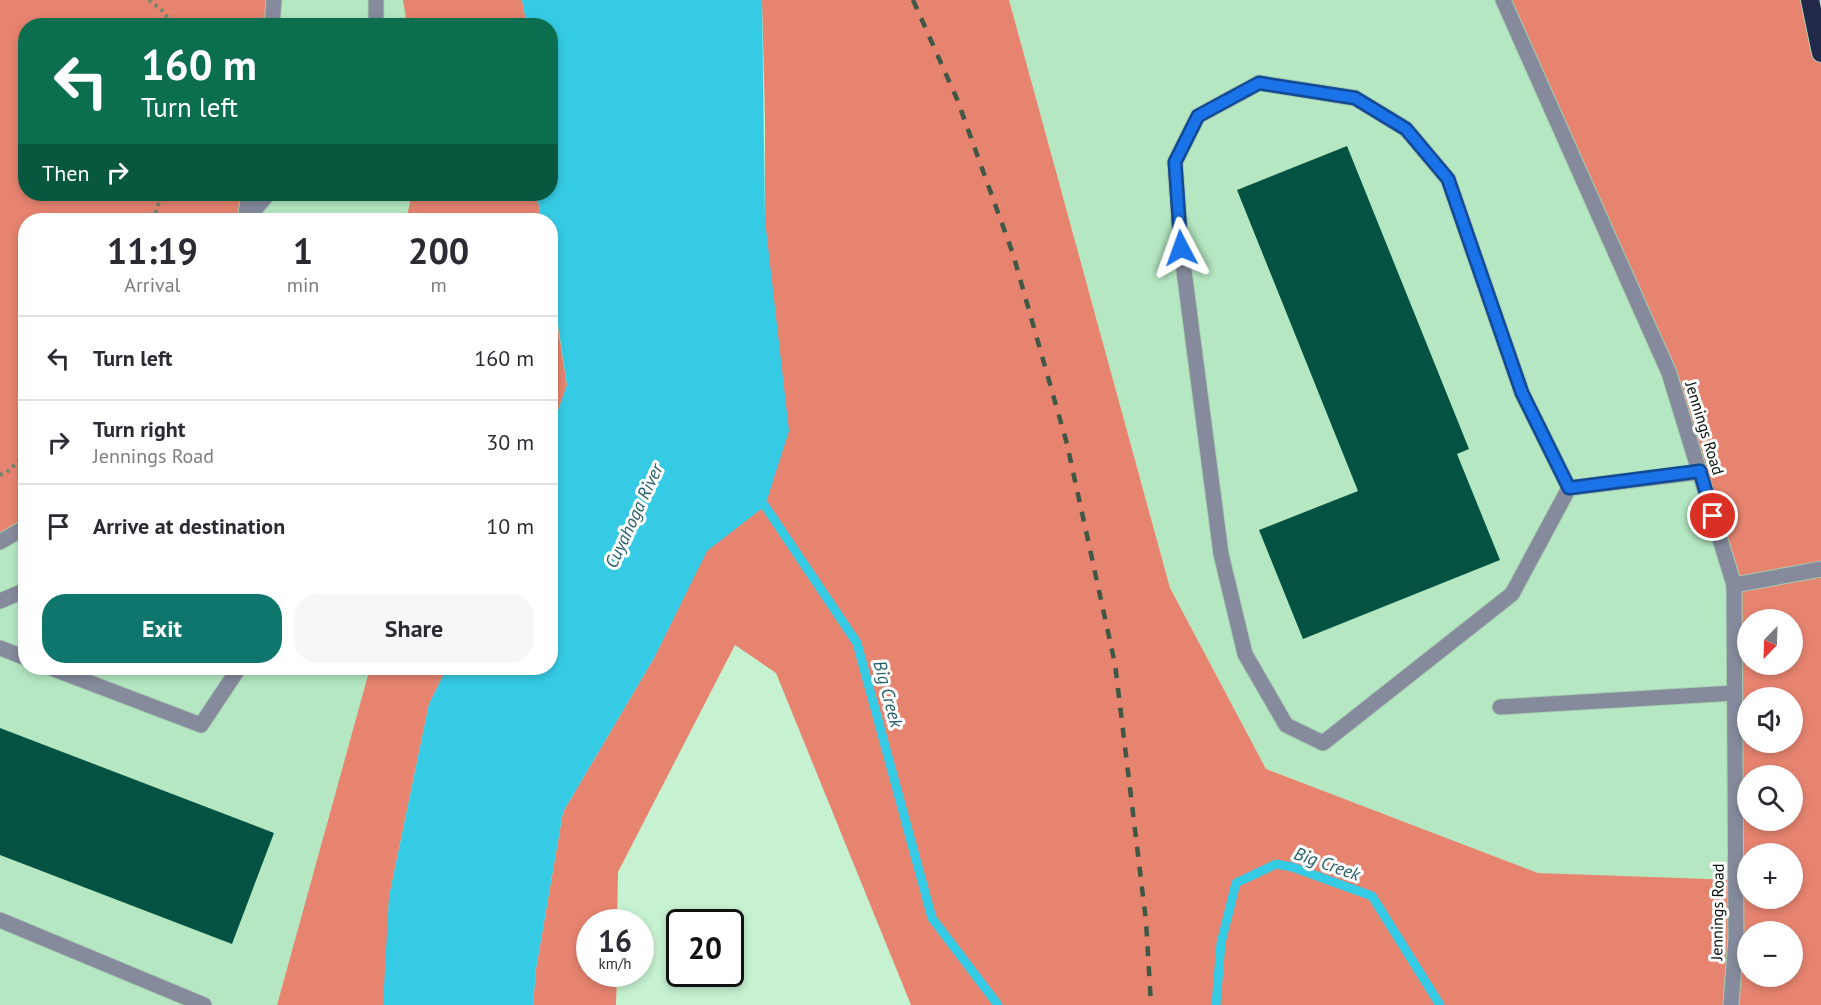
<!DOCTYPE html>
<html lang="en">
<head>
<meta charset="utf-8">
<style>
	:root { --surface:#fff; --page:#f7f7f7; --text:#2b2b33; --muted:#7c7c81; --line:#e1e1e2; --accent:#0f766e }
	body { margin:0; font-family:"PT Sans",sans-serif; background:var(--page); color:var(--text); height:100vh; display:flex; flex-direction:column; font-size:22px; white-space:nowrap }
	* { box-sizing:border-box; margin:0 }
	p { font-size:20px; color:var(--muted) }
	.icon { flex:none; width:33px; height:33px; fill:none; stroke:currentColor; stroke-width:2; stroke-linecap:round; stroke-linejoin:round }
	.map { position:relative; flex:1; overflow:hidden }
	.sheet { position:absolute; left:18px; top:213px; width:540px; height:462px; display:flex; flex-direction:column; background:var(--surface); border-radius:24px; box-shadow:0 3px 9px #0003 }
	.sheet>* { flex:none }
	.banner { position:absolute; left:18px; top:18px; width:540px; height:183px; border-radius:24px; box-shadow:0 3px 9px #0003; background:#0b6e4f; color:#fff; overflow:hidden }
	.needle { width:39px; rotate:203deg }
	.buttons { position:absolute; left:1737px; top:609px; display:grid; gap:12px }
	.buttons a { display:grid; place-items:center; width:66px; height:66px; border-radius:50%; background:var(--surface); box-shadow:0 3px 9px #0003; font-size:30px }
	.speed { position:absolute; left:576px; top:909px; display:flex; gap:12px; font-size:30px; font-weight:700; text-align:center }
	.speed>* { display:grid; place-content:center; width:78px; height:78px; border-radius:50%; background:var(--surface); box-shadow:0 3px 9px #0003; line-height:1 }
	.speed small { font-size:15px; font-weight:400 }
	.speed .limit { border:3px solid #111; border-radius:9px; background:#fff; color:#111 }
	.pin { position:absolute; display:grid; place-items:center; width:51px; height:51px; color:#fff; margin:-26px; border:3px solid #fff; border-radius:50%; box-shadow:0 2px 6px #0007 }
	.me { position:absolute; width:66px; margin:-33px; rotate:356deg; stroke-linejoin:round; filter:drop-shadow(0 0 4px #0008) }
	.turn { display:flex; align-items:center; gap:21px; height:126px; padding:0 24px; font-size:27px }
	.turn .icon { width:78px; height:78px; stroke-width:2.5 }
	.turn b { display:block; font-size:42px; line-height:51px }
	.then { display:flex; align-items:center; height:57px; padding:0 24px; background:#0003; gap:12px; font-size:22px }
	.eta { display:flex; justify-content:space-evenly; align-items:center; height:102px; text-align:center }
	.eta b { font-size:36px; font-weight:700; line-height:42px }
	.cta { display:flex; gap:12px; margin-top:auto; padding:12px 24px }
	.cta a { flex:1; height:69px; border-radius:24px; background:var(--accent); color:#fff; font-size:24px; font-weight:700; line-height:69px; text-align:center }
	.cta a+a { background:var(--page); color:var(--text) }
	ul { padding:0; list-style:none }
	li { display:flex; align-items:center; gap:18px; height:84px; padding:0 24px; border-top:2px solid var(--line) }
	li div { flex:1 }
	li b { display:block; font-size:22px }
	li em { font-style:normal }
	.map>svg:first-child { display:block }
</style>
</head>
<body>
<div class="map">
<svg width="1821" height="1005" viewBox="0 0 1821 1005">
	<rect width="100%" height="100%" fill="#c6f2d1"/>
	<path fill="#b5e8c2" d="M272,0h132l4,26h-139z
		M1009,0h494l166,373 65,212 1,296 -197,-8 -272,-104 -96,-181z
		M248,194h164l-6,26h-161z
		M25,527l1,141h344l-93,337h-277v-463z"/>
	<path fill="#e68470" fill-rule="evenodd" d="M0,0h274l-2,25 -246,1v168h223l-4,26h-219l-1,307 -25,15z
		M403,0h119l5,25h-120z
		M762,0h247l161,588 96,181 272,104 197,7 -1,-295 -65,-212 -166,-373h307l11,53v952h-910l-135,-332 -41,-28 -117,227 -1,50h-27v52h27l-1,31h-83l3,-36 27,-157 91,-154 53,-108 58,-44v-386zM1748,620h44v44h-44zM1748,698h44v44h-44zM1748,776h44v44h-44zM1748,854h44v44h-44zM1748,932h44v44h-44z
		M412,194h125l4,26h-135z
		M550,278l17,107 -16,45h-1z
		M370,668h77l-18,36 -40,193 -4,108h-108z"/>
	<path fill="#36cbe5" d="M522,0h240l3,220 24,211 -24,75 -58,45 -53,107 -91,154 -27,157 -3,36h-150l6,-108 40,-193 18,-36h103l1,-238 16,-45 -16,-107 -1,-58h-9l-4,-26h13v-168l-23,-1z"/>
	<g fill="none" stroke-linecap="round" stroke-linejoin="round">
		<path stroke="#36cbe5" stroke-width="9" d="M755,500l10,6 92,137 75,275 66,87
			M1216,1005l5,-62 15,-60 40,-19 16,3 80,29 68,109"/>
	</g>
	<path fill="#045342" d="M1347,146l122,303 -12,5 43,106 -197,79 -44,-109 99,-39 -121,-301z
		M0,728l274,105 -42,111 -232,-89z"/>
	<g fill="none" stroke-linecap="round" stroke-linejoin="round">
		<defs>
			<path id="service" d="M376,0v26
				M272,26l2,-26
				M245,220l4,-26
				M246,220l22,-26
				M1569,488l-57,106 -189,149 -37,-18 -41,-71 -24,-100 -40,-306 -6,-86 23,-46 61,-33 96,15 51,31 42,50 74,214 47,95 130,-16
				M0,542l26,-15
				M0,601l26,-11
				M0,648l26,10
				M51,668l150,57 38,-57
				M1500,707l235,-14
				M0,920l204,85"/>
			<path id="minor" d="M1734,585l87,-16"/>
			<path id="tertiary" d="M1503,0l166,373 65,212 2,353 -5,67"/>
			<path id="motorway" d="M1810,0l11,53"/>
		</defs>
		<use href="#service" stroke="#a7ceb1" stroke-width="17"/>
		<use href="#minor" stroke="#a7ceb1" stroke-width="17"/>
		<use href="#tertiary" stroke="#a7ceb1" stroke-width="17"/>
		<use href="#motorway" stroke="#a7ceb1" stroke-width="20"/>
		<path stroke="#6a8871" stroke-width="4" stroke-dasharray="3 4.5" stroke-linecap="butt" d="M149,0l16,13 6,13
			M153,220l9,-26
			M0,475l8,-4 18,-17"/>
		<use href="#service" stroke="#858a9d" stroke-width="15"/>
		<use href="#minor" stroke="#858a9d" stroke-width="15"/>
		<use href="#tertiary" stroke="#858a9d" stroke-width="15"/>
		<use href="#motorway" stroke="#21284a" stroke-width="18"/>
		<path stroke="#3f5745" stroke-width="4.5" stroke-dasharray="10 10" stroke-linecap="butt" d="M913,0l44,99 56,155 54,190 48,220 31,257 5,84"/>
	</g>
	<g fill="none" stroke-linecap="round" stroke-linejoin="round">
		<defs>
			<path id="route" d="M1181,248l-6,-86 23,-46 61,-33 96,15 51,31 42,50 74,214 47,95 131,-17 13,45"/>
		</defs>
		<use href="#route" stroke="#114b97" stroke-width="15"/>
		<use href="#route" stroke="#1a73e8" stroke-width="10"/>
	</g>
	<g text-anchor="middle" stroke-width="6" stroke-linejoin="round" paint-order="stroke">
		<g font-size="16" fill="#051409" stroke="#fff">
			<text transform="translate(1705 428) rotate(73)" y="6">Jennings Road</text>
			<text transform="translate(1717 912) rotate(-89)" y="6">Jennings Road</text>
		</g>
		<g font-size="18" font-style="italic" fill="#255e6a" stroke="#fff">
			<text transform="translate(634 516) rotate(-65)" y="6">Cuyahoga River</text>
			<text transform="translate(888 694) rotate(75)" y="6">Big Creek</text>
			<text transform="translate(1327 864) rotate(19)" y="6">Big Creek</text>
		</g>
	</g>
</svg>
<div class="buttons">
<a><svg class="needle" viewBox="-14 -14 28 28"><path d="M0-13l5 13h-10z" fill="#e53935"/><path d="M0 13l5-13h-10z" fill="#7c7c81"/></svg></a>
<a><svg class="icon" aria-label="sound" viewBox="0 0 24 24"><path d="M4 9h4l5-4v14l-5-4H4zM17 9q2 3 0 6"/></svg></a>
<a><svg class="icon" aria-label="search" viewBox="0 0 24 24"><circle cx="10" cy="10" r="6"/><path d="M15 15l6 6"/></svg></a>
<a>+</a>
<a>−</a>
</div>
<div class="speed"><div>16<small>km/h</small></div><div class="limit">20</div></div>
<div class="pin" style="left:1713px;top:516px;background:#d93025"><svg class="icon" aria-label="arrive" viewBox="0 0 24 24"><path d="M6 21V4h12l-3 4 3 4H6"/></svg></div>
<svg class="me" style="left:1181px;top:248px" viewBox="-20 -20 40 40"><path d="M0-17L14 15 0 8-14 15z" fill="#1a73e8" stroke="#fff" stroke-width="4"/></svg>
<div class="banner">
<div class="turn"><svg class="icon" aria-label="left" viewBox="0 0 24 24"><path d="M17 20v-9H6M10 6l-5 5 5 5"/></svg><div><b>160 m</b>Turn left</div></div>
<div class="then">Then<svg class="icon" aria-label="right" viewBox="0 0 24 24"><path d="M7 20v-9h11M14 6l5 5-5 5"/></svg></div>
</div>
<section class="sheet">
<div class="eta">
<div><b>11:19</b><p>Arrival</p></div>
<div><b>1</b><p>min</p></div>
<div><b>200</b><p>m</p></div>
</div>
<ul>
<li><svg class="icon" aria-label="left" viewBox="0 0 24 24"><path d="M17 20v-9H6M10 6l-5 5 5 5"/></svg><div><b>Turn left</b></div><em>160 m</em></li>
<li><svg class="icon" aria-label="right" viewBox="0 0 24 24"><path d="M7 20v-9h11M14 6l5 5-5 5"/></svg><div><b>Turn right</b><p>Jennings Road</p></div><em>30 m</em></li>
<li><svg class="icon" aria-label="arrive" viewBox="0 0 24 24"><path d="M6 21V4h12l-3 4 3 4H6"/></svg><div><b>Arrive at destination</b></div><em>10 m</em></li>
</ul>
<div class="cta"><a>Exit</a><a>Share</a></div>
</section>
</div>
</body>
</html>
